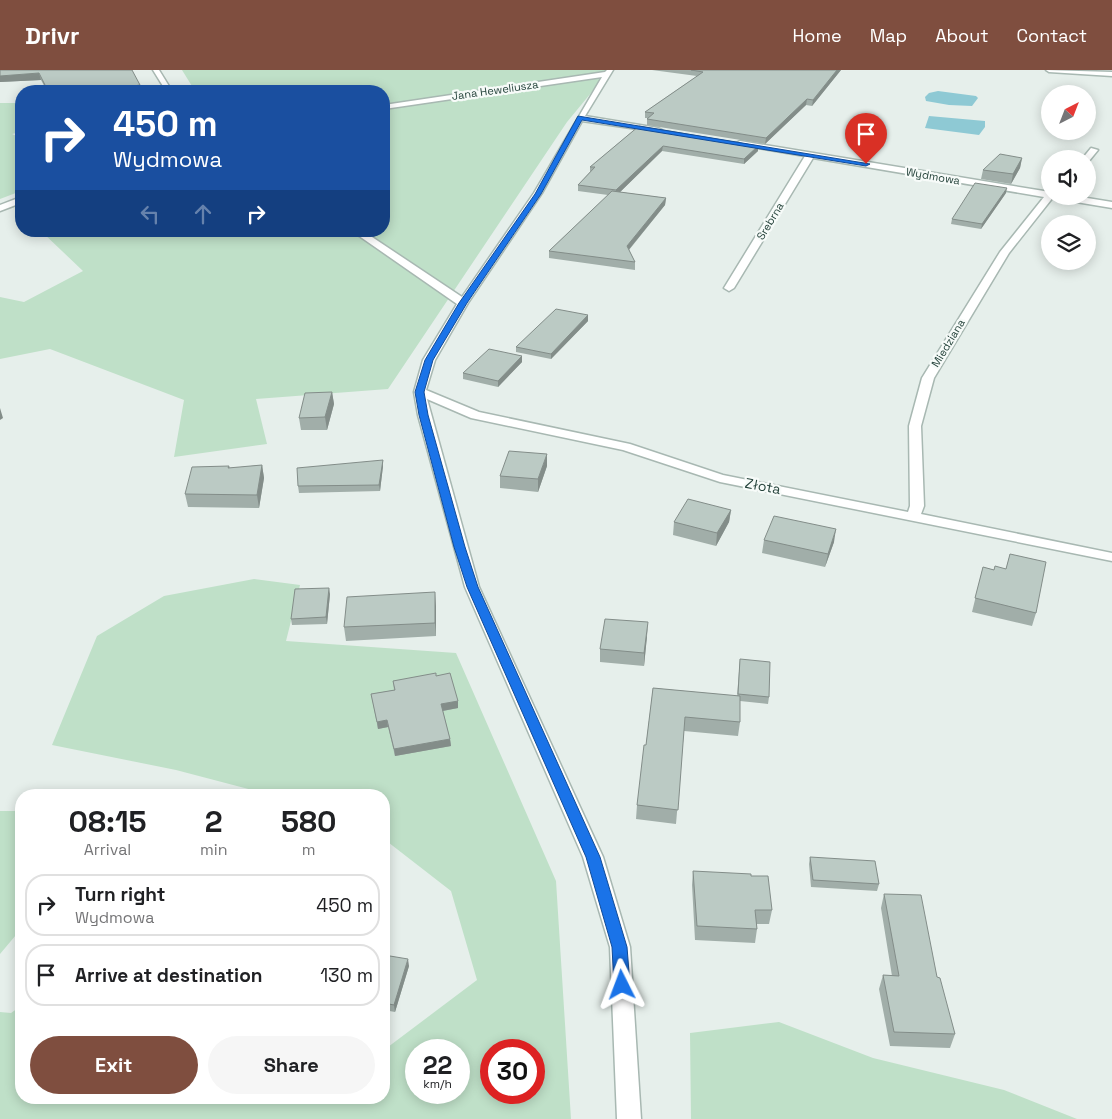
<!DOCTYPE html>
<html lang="en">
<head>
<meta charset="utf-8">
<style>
	:root { --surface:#fff; --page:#f6f6f6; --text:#202124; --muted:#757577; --line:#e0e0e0; --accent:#7f4e3f }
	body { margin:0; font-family:"Space Grotesk",sans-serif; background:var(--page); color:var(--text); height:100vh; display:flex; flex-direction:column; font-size:19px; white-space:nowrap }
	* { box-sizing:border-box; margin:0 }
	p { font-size:16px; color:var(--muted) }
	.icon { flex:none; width:28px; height:28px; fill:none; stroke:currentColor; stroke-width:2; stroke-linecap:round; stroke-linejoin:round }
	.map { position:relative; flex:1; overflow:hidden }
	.side { position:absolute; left:15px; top:719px; width:375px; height:315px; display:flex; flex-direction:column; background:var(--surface); border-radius:20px; box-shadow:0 2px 12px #0003 }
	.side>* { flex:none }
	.guide { position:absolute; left:15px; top:15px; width:375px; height:152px; border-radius:20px; box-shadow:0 2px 12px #0003; background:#1a4fa0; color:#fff; overflow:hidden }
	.needle { width:32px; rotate:42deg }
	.tools { position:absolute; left:1041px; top:15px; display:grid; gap:10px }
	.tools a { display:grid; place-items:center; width:55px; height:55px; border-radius:50%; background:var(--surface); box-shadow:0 2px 12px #0003; font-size:25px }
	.speed { position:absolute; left:405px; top:969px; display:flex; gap:10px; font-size:25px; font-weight:700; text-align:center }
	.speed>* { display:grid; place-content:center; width:65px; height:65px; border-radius:50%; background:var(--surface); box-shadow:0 2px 12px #0003; line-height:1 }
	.speed small { font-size:12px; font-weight:400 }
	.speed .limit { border:8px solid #d22; background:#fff; color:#111 }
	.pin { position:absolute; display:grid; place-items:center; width:42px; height:42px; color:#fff; margin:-51px -21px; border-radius:50% 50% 50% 0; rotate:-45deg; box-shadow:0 0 5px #0007 }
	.pin .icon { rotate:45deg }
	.me { position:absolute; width:55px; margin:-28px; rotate:357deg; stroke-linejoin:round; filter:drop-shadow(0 0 4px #0008) }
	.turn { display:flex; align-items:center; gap:18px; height:105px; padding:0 15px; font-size:22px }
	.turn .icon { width:65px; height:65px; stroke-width:2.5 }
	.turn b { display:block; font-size:35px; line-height:42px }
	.lanes { display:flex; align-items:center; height:48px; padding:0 15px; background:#0003; justify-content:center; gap:25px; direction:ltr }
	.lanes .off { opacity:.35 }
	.eta { display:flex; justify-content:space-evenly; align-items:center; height:85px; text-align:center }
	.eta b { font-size:30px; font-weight:700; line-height:35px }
	.action { display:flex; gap:10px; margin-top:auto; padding:10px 15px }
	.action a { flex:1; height:58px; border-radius:30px; background:var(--accent); color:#fff; font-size:20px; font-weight:700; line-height:58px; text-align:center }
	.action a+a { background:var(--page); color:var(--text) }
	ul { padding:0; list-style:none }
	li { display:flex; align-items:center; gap:15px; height:62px; margin:0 10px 8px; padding:0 5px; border:2px solid var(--line); border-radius:20px }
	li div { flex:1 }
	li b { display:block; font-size:19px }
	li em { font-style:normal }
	header { display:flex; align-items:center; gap:30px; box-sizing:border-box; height:70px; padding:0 25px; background:var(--accent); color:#fff }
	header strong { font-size:24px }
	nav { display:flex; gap:28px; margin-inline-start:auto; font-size:18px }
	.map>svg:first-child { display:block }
</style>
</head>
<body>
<header>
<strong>Drivr</strong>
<nav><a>Home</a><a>Map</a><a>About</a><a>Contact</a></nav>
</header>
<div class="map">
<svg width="1112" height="1049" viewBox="0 0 1112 1049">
	<rect width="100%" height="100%" fill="#e6efeb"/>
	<path fill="#bfe0c8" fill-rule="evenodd" d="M182,0h428l-43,52 -179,267 -132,10 11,45 -93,13 10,-57 -134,-51 -50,10v-62l24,5 59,-31 -42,-40h343v-140h-189z
		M0,33h21v29l-9,2 9,4v53l-21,8z
		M254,509l46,6 -14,56 170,12 100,228 15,238h-571v-107l11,1 10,-7v92h363v-48l93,-70 -26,-89 -67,-52v-44h-113l-95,-25 -124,-25 45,-109 67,-40zM416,980h43v42h-43zM491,980h43v42h-43z
		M0,741h21v118l-21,25z
		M779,952l94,36 131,32 73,29h-386l-1,-86z"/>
	<path fill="#8ec9d4" d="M938,21l38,5 2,2 -6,8 -23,-1 -23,-4 -1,-4 4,-4z
		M929,46l56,5v6l-6,8 -54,-7z"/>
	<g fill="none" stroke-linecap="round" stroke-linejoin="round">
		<defs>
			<path id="minor" d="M153,0h6l13,21h-6z
				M607,0h6l-28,46 73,12 4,2 -4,2 -76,-11 -40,72 -74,110 -33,57 -9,30 53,22 151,32 93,31 185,37 2,-6 -1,-80 13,-48 78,-126 44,-55 -231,-39 -79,130 -5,3 -5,-3 81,-132 -65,-11 -4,-2 4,-2 310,51v4h4l-45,57 -75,125 -13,48 3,80 -3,8 191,39v8l-392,-79 -97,-32 -152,-32 -44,-19 52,188 124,270 27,90 11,172h-24l-7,-172 -27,-90 -118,-270 -47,-172 -4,-23 9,-32 34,-56 -105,-73h11l99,66 72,-104 68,-116 -218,32v-4l221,-33z
				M1046,0l66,2v4l-63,-4z
				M1091,78l7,2 -9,11 -1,-2h-6z
				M1054,126h21l37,6v6l-54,-9z
				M21,127v6l-21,8v-6z"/>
		</defs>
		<use href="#minor" stroke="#a8b8b2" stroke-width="3"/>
		<use href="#minor" fill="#fff" fill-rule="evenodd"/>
	</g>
	<path fill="#a1aea9" d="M0,0h132l9,21h-94l-6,-11 -41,2z
		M652,0h189l-29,36 -6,-1 -41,39 -118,-19v-6l1,-1h-3v-6l52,-36z
		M639,56l119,25 -14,13 -82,-13 -42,41 46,6 -1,7 -36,45 6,12v8l-86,-12v-7l59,-56 -30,-4v-6l12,-13v-5z
		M1022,88l-2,10 -9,16 -30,-5 2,-9z
		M1006,123l-25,36 -30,-5 1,-5z
		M588,245v6l-37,38 -35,-7v-5z
		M522,286v6l-24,25 -35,-8v-6z
		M332,322l2,12 -7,26h-26l-2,-12z
		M383,390v6l-3,25 -81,2 -1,-7z
		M262,395l2,13 -5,30 -71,-1 -3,-13 44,-28 1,2z
		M547,396l-9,26 -38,-4v-12z
		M731,440l-2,12 -13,24 -43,-11 1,-13z
		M764,470l70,2 -9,25 -63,-14z
		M1010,484l26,59 -4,13 -60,-14 11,-45 11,3 12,-1z
		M330,524l-3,30 -35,1 -1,-6z
		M436,536v30l-90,5 -2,-14z
		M647,566l-3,30 -44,-4v-13z
		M740,589l29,38 -1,7 -28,-3v21l-2,14 -54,-5 -8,93 -40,-5 1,-14 9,-60 7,-57 84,8z
		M436,606l22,25v7l-15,3 7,28 1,7 -56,10 -7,-29 -10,2 -7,-35 23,-4 -1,-9z
		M810,787l69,27 -2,7 -66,-4 -2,-23z
		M693,801l58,5 21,34 -3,14h-12v5l-2,14 -60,-3 -3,-55z
		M884,824l53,83 18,57 -5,14 -60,-2 -11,-57 4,-14 9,1 -11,-68z
		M384,885l25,11 -14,46 -11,-2z"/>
	<path fill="#838d89" d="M837,0h4l-29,36 1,-6z
		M39,3l2,7 -41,2v-6z
		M140,15l1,6h-28l-1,-2z
		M807,29l-1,6 -41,39 1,-6z
		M663,76l-1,5 -46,45v-6z
		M758,76v5l-14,13v-5z
		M1022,88l-2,10 -9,16 2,-10z
		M1007,118l-1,5 -25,36 1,-5z
		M666,128l-1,7 -39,48 1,-7z
		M588,245v6l-37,38v-5z
		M522,286v6l-24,25v-6z
		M332,322l2,12 -7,26 -2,-13z
		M0,338l3,10 -3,2z
		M547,384v12l-9,26v-13z
		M383,390v6l-3,25 -1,-6z
		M262,395l2,13 -5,30 -2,-13z
		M731,440l-2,12 -13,24 1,-13z
		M836,459l-2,13 -9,25 3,-13z
		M329,518l1,6 -3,30 -1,-7z
		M435,522l1,14v30l-1,-13z
		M648,552l-1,14 -3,30v-13z
		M458,631v7l-16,3 -1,-7z
		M387,650l1,7 -10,2 -1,-7z
		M450,669l1,7 -56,10 -1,-7z
		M408,889l1,7 -14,46 -1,-7z"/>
	<path fill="#bbcac4" stroke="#838d89" d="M0,0h132l8,15 -28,4 2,2h-66l-9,-18 -39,3z
		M691,0h146l-24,30 -6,-1 -41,39 -119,-19 7,-6 -9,-1 58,-40z
		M639,56l119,20 -14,13 -81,-13 -47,44 -38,-5 17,-18h-5z
		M1000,84l22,4 -9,16 -30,-4z
		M975,113l32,5 -25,36 -30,-5z
		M612,121l54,7 -39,48 8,16 -86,-11z
		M556,239l32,6 -37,39 -35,-7z
		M489,279l33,7 -24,25 -35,-8z
		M332,322l-7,25 -26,1 6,-25z
		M509,381l38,3 -9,25 -38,-3z
		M383,390l-4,25 -81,1 -1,-18z
		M262,395l-5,30 -72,-1 7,-27 37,-1 -1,2z
		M688,429l43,11 -14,23 -43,-11z
		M774,446l62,13 -8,25 -64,-14z
		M1010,484l36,8 -10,51 -61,-15 8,-31 11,3 1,-4 11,3z
		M329,518l-3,29 -35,2 4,-30z
		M435,522v31l-91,4 3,-30z
		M605,549l43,3 -4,31 -44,-4z
		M740,589l30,3 -1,35 -31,-3z
		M436,603v3l14,-3 8,28 -17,3 9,35 -56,10 -7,-29 -10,2 -6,-28 24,-4 -2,-9z
		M653,618l87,8v26l-55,-5 -7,93 -41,-5 7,-60h2z
		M810,787l65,4 4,23 -66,-4z
		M693,801l58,3v2h17l4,34h-17l2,19 -60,-3z
		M884,824l37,1 16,82 3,1 15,56 -61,-2 -11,-57 16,1z
		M384,885l24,4 -14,46 -10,-2z"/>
	<path fill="#1a73e8" stroke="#114b97" d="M578,46l292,48 -4,2 -284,-46 -41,74 -74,109 -34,57 -9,32 4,23 37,132 13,40 122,270 27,90 3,38 -3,5 -5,2 -6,-2 -2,-5 -2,-38 -26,-90 -119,-270 -13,-40 -35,-132 -4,-23 10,-32 34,-57 76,-109z"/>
	<g text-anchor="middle" stroke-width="4.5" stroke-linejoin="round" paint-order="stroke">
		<g font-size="11" fill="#24423a" stroke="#f7fbf9">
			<text transform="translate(495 20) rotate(-8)" y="4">Jana Heweliusza</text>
			<text transform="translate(933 106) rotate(10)" y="4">Wydmowa</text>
			<text transform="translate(770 151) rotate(-59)" y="4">Srebrna</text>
			<text transform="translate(948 273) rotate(-59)" y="4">Miedziana</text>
		</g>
		<g font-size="14" fill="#24423a" stroke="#f7fbf9">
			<text transform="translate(763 416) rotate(11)" y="5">Złota</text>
		</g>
	</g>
</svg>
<div class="tools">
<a><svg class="needle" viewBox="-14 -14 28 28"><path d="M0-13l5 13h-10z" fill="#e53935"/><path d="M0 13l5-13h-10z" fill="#757577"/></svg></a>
<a><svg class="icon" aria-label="sound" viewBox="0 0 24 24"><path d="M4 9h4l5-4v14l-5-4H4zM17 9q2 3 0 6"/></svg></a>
<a><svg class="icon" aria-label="layers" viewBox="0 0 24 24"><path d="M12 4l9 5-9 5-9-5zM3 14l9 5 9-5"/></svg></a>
</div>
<div class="speed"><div>22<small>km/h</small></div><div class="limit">30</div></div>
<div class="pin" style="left:866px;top:94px;background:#d93025"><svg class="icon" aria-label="arrive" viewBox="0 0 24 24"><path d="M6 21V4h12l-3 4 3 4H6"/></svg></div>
<svg class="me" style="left:622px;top:915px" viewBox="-20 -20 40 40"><path d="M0-17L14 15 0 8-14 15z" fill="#1a73e8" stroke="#fff" stroke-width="4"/></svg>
<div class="guide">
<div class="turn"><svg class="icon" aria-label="right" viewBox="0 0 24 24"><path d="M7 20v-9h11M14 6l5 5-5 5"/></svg><div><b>450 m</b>Wydmowa</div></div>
<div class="lanes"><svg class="icon off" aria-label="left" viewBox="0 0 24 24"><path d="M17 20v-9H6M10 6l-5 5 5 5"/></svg><svg class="icon off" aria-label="ahead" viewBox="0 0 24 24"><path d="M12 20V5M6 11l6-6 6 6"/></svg><svg class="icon" aria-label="right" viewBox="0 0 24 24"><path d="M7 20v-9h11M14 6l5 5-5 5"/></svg></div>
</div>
<section class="side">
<div class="eta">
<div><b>08:15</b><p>Arrival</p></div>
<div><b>2</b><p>min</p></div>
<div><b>580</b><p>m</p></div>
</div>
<ul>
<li><svg class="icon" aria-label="right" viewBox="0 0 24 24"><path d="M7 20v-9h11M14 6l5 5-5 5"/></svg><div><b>Turn right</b><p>Wydmowa</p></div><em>450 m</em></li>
<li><svg class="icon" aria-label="arrive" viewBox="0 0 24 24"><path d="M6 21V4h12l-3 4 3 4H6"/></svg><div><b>Arrive at destination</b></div><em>130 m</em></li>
</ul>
<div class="action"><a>Exit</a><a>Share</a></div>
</section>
</div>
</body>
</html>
